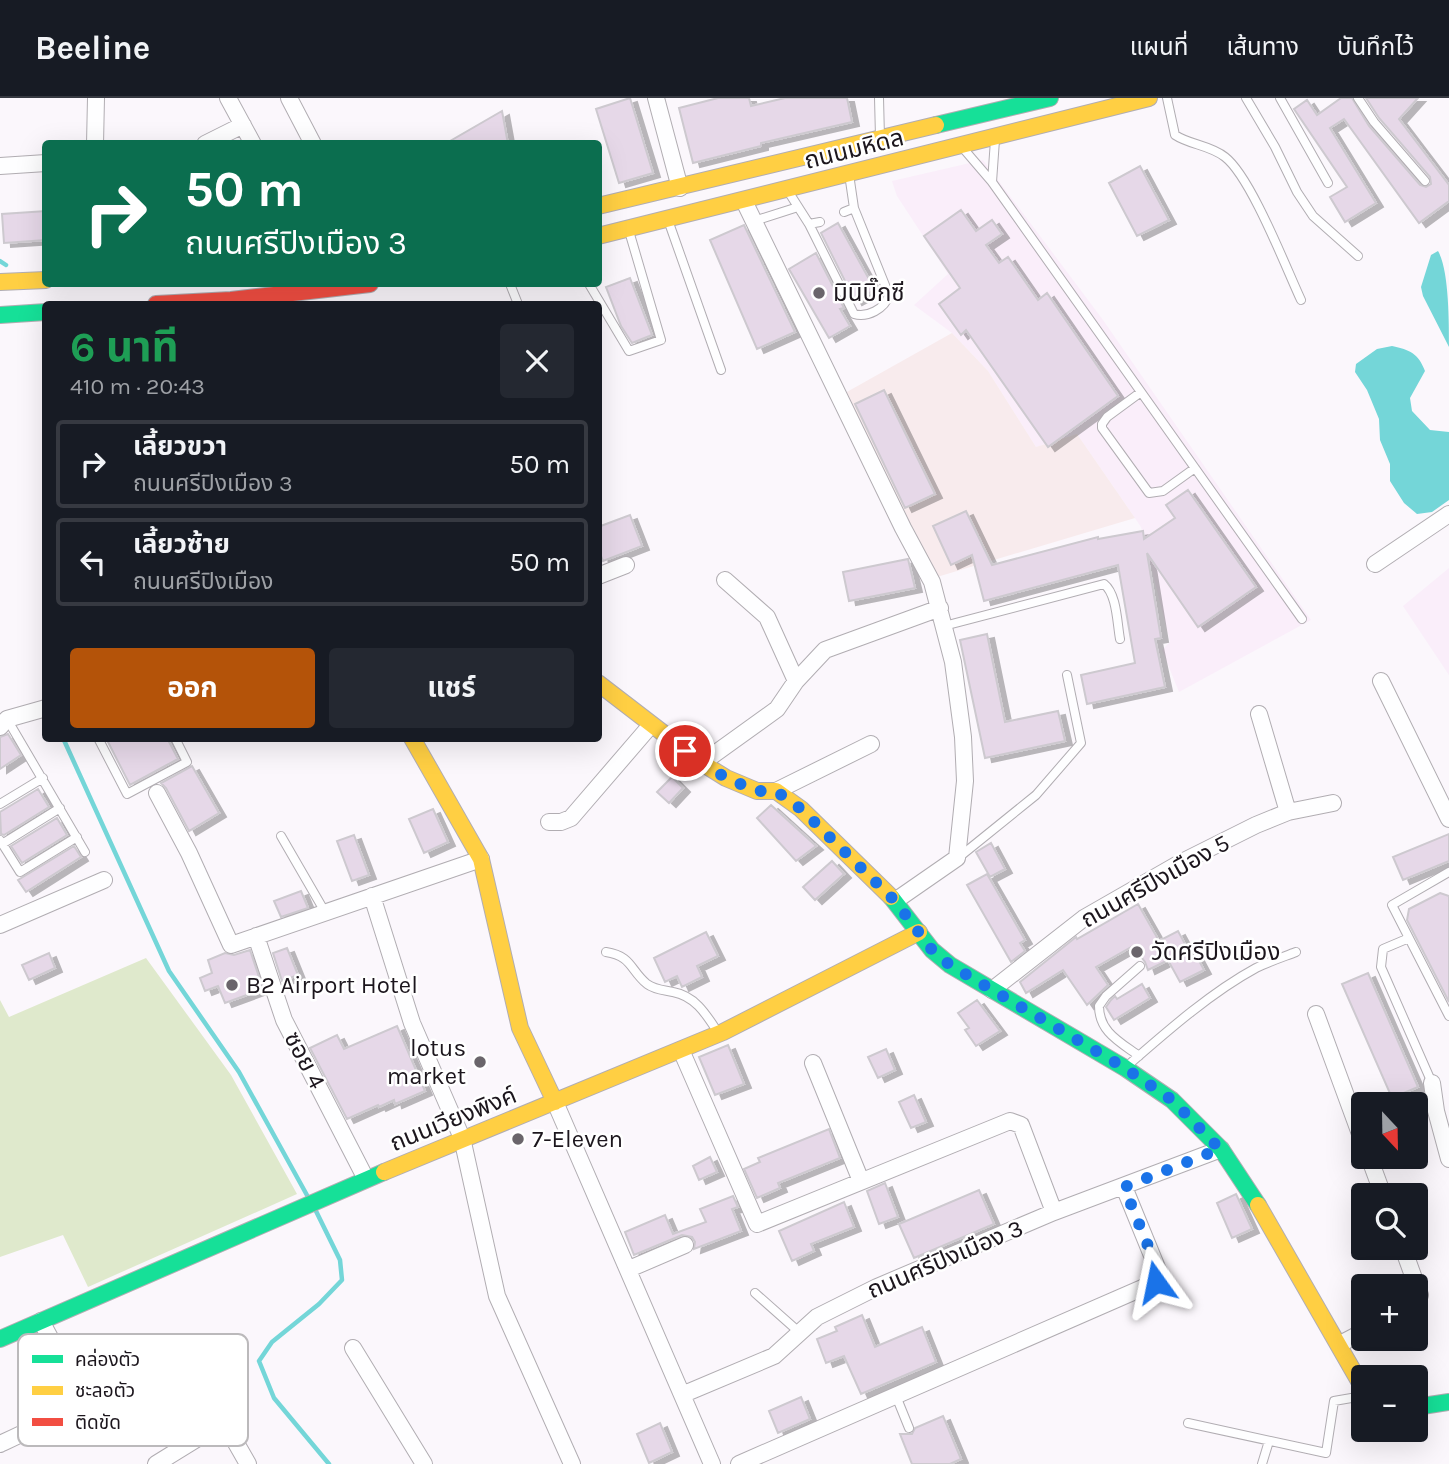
<!DOCTYPE html>
<html lang="th">
<head>
<meta charset="utf-8">
<style>
	:root { --surface:#171b24; --page:#242831; --text:#f1f3f6; --muted:#9ea1a6; --line:#363941; --accent:#b45309 }
	body { margin:0; font-family:Karla,"Noto Sans Thai",sans-serif; background:var(--page); color:var(--text); height:100vh; display:flex; flex-direction:column; font-size:26px; white-space:nowrap }
	* { box-sizing:border-box; margin:0 }
	p { font-size:23px; color:var(--muted) }
	.icon { flex:none; width:38px; height:38px; fill:none; stroke:currentColor; stroke-width:2; stroke-linecap:round; stroke-linejoin:round }
	.map { position:relative; flex:1; overflow:hidden }
	.drawer { position:absolute; left:42px; top:203px; width:560px; height:441px; display:flex; flex-direction:column; background:var(--surface); border-radius:7px; box-shadow:0 7px 28px #0002 }
	.drawer>* { flex:none }
	.banner { position:absolute; left:42px; top:42px; width:560px; height:147px; border-radius:7px; box-shadow:0 7px 28px #0002; background:#0b6e4f; color:#fff; overflow:hidden }
	.needle { width:46px; rotate:158deg }
	.buttons { position:absolute; left:1351px; top:994px; display:grid; gap:14px }
	.buttons a { display:grid; place-items:center; width:77px; height:77px; border-radius:7px; background:var(--surface); box-shadow:0 7px 28px #0002; font-size:35px }
	.pin { position:absolute; display:grid; place-items:center; width:60px; height:60px; color:#fff; margin:-30px; border:4px solid #fff; border-radius:50%; box-shadow:0 2px 7px #0007 }
	.me { position:absolute; width:77px; margin:-38px; rotate:348deg; stroke-linejoin:round; filter:drop-shadow(0 0 5px #0008) }
	.turn { display:flex; align-items:center; gap:24px; height:147px; padding:0 28px; font-size:32px }
	.turn .icon { width:91px; height:91px; stroke-width:2.5 }
	.turn b { display:block; font-size:49px; line-height:60px }
	.round { display:grid; place-items:center; flex:none; width:74px; height:74px; border-radius:7px; background:var(--page) }
	.summary { display:flex; align-items:center; justify-content:space-between; height:119px; padding:0 28px }
	h1 { font-size:42px; font-weight:700; line-height:52px; color:#1e9e55 }
	.button { display:flex; gap:14px; margin-top:auto; padding:14px 28px }
	.button a { flex:1; height:80px; border-radius:7px; background:var(--accent); color:#fff; font-size:28px; font-weight:700; line-height:80px; text-align:center }
	.button a+a { background:var(--page); color:var(--text) }
	ul { padding:0; list-style:none }
	li { display:flex; align-items:center; gap:21px; height:88px; margin:0 14px 10px; padding:0 14px; border:4px solid var(--line); border-radius:7px }
	li div { flex:1 }
	li b { display:block; font-size:26px }
	li em { font-style:normal }
	header { display:flex; align-items:center; gap:42px; box-sizing:border-box; height:98px; padding:0 35px; background:var(--surface); border-bottom:2px solid var(--line) }
	header strong { font-size:33px }
	nav { display:flex; gap:38px; margin-inline-start:auto; font-size:24px }
	.map>svg:first-child { display:block }
</style>
</head>
<body>
<header>
<strong>Beeline</strong>
<nav><a>แผนที่</a><a>เส้นทาง</a><a>บันทึกไว้</a></nav>
</header>
<div class="map">
<svg width="1449" height="1366" viewBox="0 0 1449 1366">
	<defs>
		<filter id="shadow"><feDropShadow dx="7" dy="4" stdDeviation="0" flood-color="#0004"/></filter>
	</defs>
	<rect width="100%" height="100%" fill="#fbf7fc"/>
	<path fill="#faeefa" d="M983,62l120,160 208,300 -132,72 -17,-42 8,-8 -29,-115 -6,-9 -58,-84 -41,13 -48,-76 -36,-38 -38,-28 34,-31 -51,-78 -5,-15z
		M1449,470v107l-46,-69z"/>
	<path fill="#f8ebed" d="M952,235l36,38 48,76 41,-13 58,84 -198,59 -92,-184z"/>
	<path fill="#dfe9cc" d="M146,860l85,117 66,119 -209,93 -25,-52 -63,22v-257l9,17z"/>
	<path fill="#74d6d8" d="M1438,153c11,19 11,70 11,96l-26,-51 -2,-9 10,-32z
		M1392,248c18,4 26,7 33,25l-15,27 2,13 18,19 19,2v68l-17,12 -15,2 -13,-11 -14,-22v-17l-10,-24 -1,-21 -12,-29 -12,-18 1,-8 21,-15z"/>
	<g fill="none" stroke-linecap="round" stroke-linejoin="round">
		<path stroke="#74d6d8" stroke-width="4.5" d="M0,163l6,4
			M63,640l106,233 70,101 69,125
			M314,1109l26,53 2,20 -23,24 -47,38 -13,19 15,37 55,66"/>
	</g>
	<path fill="#e6d8e8" stroke="#cdc9cf" stroke-width="2" filter="url(#shadow)" d="M630,0l23,75 -34,10 -23,-74z
		M718,0h31l2,8 34,-8h62l5,24 -91,21v3l-68,17 -14,-55z
		M1341,0h11l17,28 51,59 6,2 5,-3 -1,-7 -51,-59 -13,-20h52l-19,21 50,66v16l-30,22 -75,-104 -14,9 46,75 -31,19 -15,-25 17,-10 -53,-78 13,-9 10,15z
		M502,13l6,33h-63z
		M1140,68l29,54 -32,16 -28,-53z
		M961,112l15,21 16,-11 10,14 -16,11 13,18 9,-6 30,43 9,-7 71,103 -70,51 -82,-117 -5,5 -22,-31 21,-16 -36,-52z
		M46,113v29l-42,3 -2,-29z
		M838,125l37,67 -20,11 -34,-68z
		M744,127l51,107 -38,17 -47,-109z
		M816,155l28,55 -4,1 10,17 -21,12 -40,-69z
		M630,180l22,57 -20,8 -11,-17 -15,-39z
		M884,292l51,104 -30,14 -50,-104z
		M1188,392l68,97 -58,40 -51,-74 14,85 -6,1 10,48 -78,17 -6,-29 54,-12 -17,-98 -134,36 -12,-46 -21,10 -18,-39 33,-15 26,54 106,-28v2l45,-8 1,8 31,-21 -9,-13z
		M630,417l12,31 -39,15 -5,-12v-22z
		M908,461l7,29 -66,13 -6,-29z
		M987,536l18,88 53,-11 7,30 -80,17 -25,-118z
		M8,636l13,21 -21,14v-32z
		M106,640h61l11,21 -48,26z
		M192,668l27,47 -30,18 -23,-43 -5,-5z
		M672,679l11,11 -14,15 -12,-11z
		M38,691l11,18 -45,28 -3,-1 -1,-22z
		M771,707l45,41 -20,15 -39,-43z
		M433,711l15,33 -24,11 -15,-34z
		M57,720l10,17 -45,28 -11,-17z
		M1449,736v27l-46,19 -10,-23z
		M354,737l15,40 -17,6 -15,-40z
		M991,745l14,26 -15,8 -14,-25z
		M74,748l7,11 -55,35 -8,-12z
		M832,763l12,13 -29,26 -12,-13z
		M987,776l38,66 -5,3 5,8 -14,11 -44,-77z
		M301,793l7,17 -27,9 -7,-16z
		M1440,795l9,3v106l-42,-82 2,-11z
		M1138,806l21,37 19,-10 14,26 4,-2 8,15 -24,12 -12,-22 -20,10 -3,-8 -12,-16 -37,21 12,18 -21,20 -24,-35 -37,23 -6,-11 56,-45 1,2z
		M706,834l12,24 -21,10 5,11 -20,10 -5,-11 -12,6 -11,-24z
		M287,850l11,27 -16,6 -9,-28z
		M250,852l13,39 -38,14 -7,-17 -13,5 -5,-13 12,-5 -4,-13 17,-7 9,2z
		M49,855l6,15 -26,12 -7,-15z
		M1368,875l50,114 -26,11 -50,-114z
		M1142,886l8,14 -36,22 -8,-13 5,-7 4,-4 2,3z
		M977,902l23,31 -24,15 -11,-16 4,-2 -11,-15z
		M397,928l28,65 -30,13 -1,-4 -15,7 -1,-2 -31,14 -37,-71 27,-13 7,14z
		M728,947l16,39 -29,11 -16,-38z
		M886,951l9,21 -17,8 -10,-21z
		M914,997l12,27 -15,6 -12,-26z
		M829,1031l11,29 -62,25 2,5 -23,10 -13,-29 16,-7 -2,-4z
		M710,1059l7,15 -18,8 -6,-14z
		M885,1085l13,34 -19,7 -12,-33z
		M979,1092l15,34 -80,34 -15,-34z
		M1236,1096l16,35 -20,9 -15,-35z
		M733,1098l5,11 -6,2 9,22 -47,18 1,-7 -3,-5 -10,-2 -48,20 -9,-23 40,-17 8,19 33,-12 -6,-13z
		M844,1104l10,25 -43,17 3,7 -22,10 -13,-30z
		M862,1217l13,32 47,-20 14,35 -75,32 -17,-38 -18,7 -9,-24 20,-8 -2,-4z
		M801,1299l9,22 -32,14 -9,-22z
		M943,1318l18,43 -11,5h-38l-12,-30h12l3,-6z
		M660,1325l12,29 -23,11 -12,-29z"/>
	<g fill="none" stroke-linecap="round" stroke-linejoin="round">
		<defs>
			<path id="lane" d="M879,0l1,39
				M1167,0l8,37c15,10 35,10 50,22 26,20 61,111 76,143
				M1246,0l29,49 22,45 16,24 45,40
				M1280,0l48,85
				M1358,0l16,24 51,59
				M995,42l-3,42 310,437
				M962,49l30,35
				M788,93l21,33 11,-2
				M844,114l10,-4 -5,-34
				M668,122l53,150
				M754,123l44,-14
				M809,126l45,90c13,4 31,-5 35,-19l-35,-87
				M510,186l8,20
				M589,186l40,67 32,-11 -32,-109
				M1141,294l-34,25 -5,7v4l47,65 14,-2 32,-23
				M944,528l160,-42c13,10 13,39 16,55
				M7,621l78,133
				M98,640l29,56 60,-32 -12,-24
				M0,706l43,-26
				M281,738l44,76
				M0,742l20,32 57,-35
				M2,746l58,-36
				M958,760l78,-63 45,-52 -14,-68
				M1449,774l-57,33 57,111
				M1409,840l-26,11 -2,18 51,116
				M606,854c26,4 24,18 41,32 8,6 17,6 26,8 22,4 33,22 44,39
				M1139,958c-19,-14 -40,-24 -40,-50l7,-10 34,-30
				M1126,969c39,-34 84,-74 130,-99 12,-6 27,-11 40,-16
				M755,1195l44,39
				M896,1298l13,32
				M1188,1325l138,30 8,-52 29,-5
				M1262,1366l7,-23"/>
			<path id="street" d="M228,0l25,46
				M289,0l24,46
				M656,0l24,90
				M95,46l1,-46
				M205,46l38,-19
				M0,68l46,-3
				M744,103l159,327 29,54 21,80 10,75 2,44 -8,77 -62,43
				M1375,466l74,-50
				M598,478l28,-11
				M725,482l42,37 29,64
				M1381,583l68,138
				M1259,616l29,98
				M0,629l7,-8 39,-11
				M702,665l75,-54 19,-28 29,-31 115,-42
				M776,693l95,-47
				M157,695l32,60 42,92 250,-86
				M549,724h12l10,-4 80,-93
				M372,798l40,127 50,115 35,158 75,168
				M0,827l104,-45
				M256,838l28,84 82,159
				M992,892l92,-72 96,-55 76,-38 32,-13 45,-9
				M1316,916l47,128
				M681,952l76,174 253,-103 11,4 33,87
				M813,965l48,118
				M1432,985l4,28 13,48
				M555,1004l157,362
				M1369,1059l14,38
				M1403,1150l17,47 -4,9
				M629,1171l56,-24
				M1340,1246l23,-12
				M353,1250l71,116
				M684,1296l90,-38 43,-39 60,-30 177,-75 167,-63
				M0,1346c15,-7 72,-33 79,-44 2,-6 -2,-12 -4,-16l-34,-63
				M156,1366l68,-42 24,42
				M739,1366l417,-182 4,-7 -36,-88"/>
			<path id="fast" d="M936,27l114,-27
				M0,217l46,-3
				M891,799l41,53 18,15 175,103 47,32 49,49 37,56
				M0,1241l384,-167
				M1416,1309l33,-5"/>
			<path id="slow" d="M598,108l338,-81
				M598,138l551,-138
				M0,184l46,-2
				M598,585l104,80 24,15 31,13h19l25,18 90,88
				M412,640l69,121 39,169 35,74
				M384,1074l339,-140 196,-100
				M1258,1107l105,183"/>
			<path id="jam" d="M156,206l75,-4 139,-16"/>
		</defs>
		<use href="#lane" stroke="#b1adb2" stroke-width="10"/>
		<use href="#street" stroke="#b1adb2" stroke-width="18"/>
		<use href="#fast" stroke="#b1adb2" stroke-width="18"/>
		<use href="#slow" stroke="#b1adb2" stroke-width="18"/>
		<use href="#jam" stroke="#b1adb2" stroke-width="18"/>
		<use href="#lane" stroke="#fefeff" stroke-width="8"/>
		<use href="#street" stroke="#fefeff" stroke-width="16"/>
		<use href="#fast" stroke="#16e098" stroke-width="16"/>
		<use href="#slow" stroke="#ffcf43" stroke-width="16"/>
		<use href="#jam" stroke="#f24e42" stroke-width="16"/>
	</g>
	<g fill="none" stroke-linecap="round" stroke-linejoin="round">
		<path stroke="#1a73e8" stroke-width="12" stroke-dasharray="0 21.6" d="M685,653l41,27 31,13h19l25,18 94,92 37,49 18,15 175,103 47,32 48,49 -96,38 36,88 -4,7"/>
	</g>
	<g fill="#6a656b" stroke="#fff" stroke-width="2.5">
		<circle cx="819" cy="195" r="7"/>
		<circle cx="1137" cy="854" r="7"/>
		<circle cx="232" cy="887" r="7"/>
		<circle cx="480" cy="964" r="7"/>
		<circle cx="518" cy="1041" r="7"/>
	</g>
	<g text-anchor="middle" stroke-width="5" stroke-linejoin="round" paint-order="stroke">
		<g font-size="24" fill="#1c161d" stroke="#fff">
			<text transform="translate(854 51) rotate(-14)" y="8">ถนนมหิดล</text>
			<text transform="translate(1155 783) rotate(-29)" y="8">ถนนศรีปิงเมือง 5</text>
			<text transform="translate(305 962) rotate(62)" y="8">ซอย 4</text>
			<text transform="translate(453 1021) rotate(-22)" y="8">ถนนเวียงพิงค์</text>
			<text transform="translate(945 1161) rotate(-23)" y="8">ถนนศรีปิงเมือง 3</text>
		</g>
		<g font-size="24" fill="#1c161d" stroke="#fff" text-anchor="start">
			<text x="833" y="203">มินิบิ๊กซี</text>
			<text x="1151" y="862">วัดศรีปิงเมือง</text>
			<text x="246" y="895">B2 Airport Hotel</text>
			<text x="466" y="958" text-anchor="end">lotus<tspan x="466" dy="28">market</tspan></text>
			<text x="532" y="1049">7-Eleven</text>
		</g>
	</g>
	<rect x="18" y="1236" width="230" height="112" rx="10" fill="#fff" stroke="#bbb9bb" stroke-width="2"/>
	<rect x="32" y="1257" width="31" height="8" fill="#16e098"/>
	<rect x="32" y="1288" width="31" height="9" fill="#ffcf43"/>
	<rect x="32" y="1320" width="31" height="8" fill="#f24e42"/>
	<g font-size="19" fill="#1c161d">
		<text x="75" y="1268">คล่องตัว</text>
		<text x="75" y="1299">ชะลอตัว</text>
		<text x="75" y="1331">ติดขัด</text>
	</g>
</svg>
<div class="buttons">
<a><svg class="needle" viewBox="-14 -14 28 28"><path d="M0-13l5 13h-10z" fill="#e53935"/><path d="M0 13l5-13h-10z" fill="#9ea1a6"/></svg></a>
<a><svg class="icon" aria-label="search" viewBox="0 0 24 24"><circle cx="10" cy="10" r="6"/><path d="M15 15l6 6"/></svg></a>
<a>+</a>
<a>−</a>
</div>
<div class="pin" style="left:685px;top:653px;background:#d93025"><svg class="icon" aria-label="arrive" viewBox="0 0 24 24"><path d="M6 21V4h12l-3 4 3 4H6"/></svg></div>
<svg class="me" style="left:1156px;top:1184px" viewBox="-20 -20 40 40"><path d="M0-17L14 15 0 8-14 15z" fill="#1a73e8" stroke="#fff" stroke-width="4"/></svg>
<div class="banner">
<div class="turn"><svg class="icon" aria-label="right" viewBox="0 0 24 24"><path d="M7 20v-9h11M14 6l5 5-5 5"/></svg><div><b>50 m</b>ถนนศรีปิงเมือง 3</div></div>
</div>
<section class="drawer">
<div class="summary"><div><h1>6 นาที</h1><p>410 m · 20:43</p></div><a class="round"><svg class="icon" aria-label="close" viewBox="0 0 24 24"><path d="M6 6l12 12M18 6L6 18"/></svg></a></div>
<ul>
<li><svg class="icon" aria-label="right" viewBox="0 0 24 24"><path d="M7 20v-9h11M14 6l5 5-5 5"/></svg><div><b>เลี้ยวขวา</b><p>ถนนศรีปิงเมือง 3</p></div><em>50 m</em></li>
<li><svg class="icon" aria-label="left" viewBox="0 0 24 24"><path d="M17 20v-9H6M10 6l-5 5 5 5"/></svg><div><b>เลี้ยวซ้าย</b><p>ถนนศรีปิงเมือง</p></div><em>50 m</em></li>
</ul>
<div class="button"><a>ออก</a><a>แชร์</a></div>
</section>
</div>
</body>
</html>
